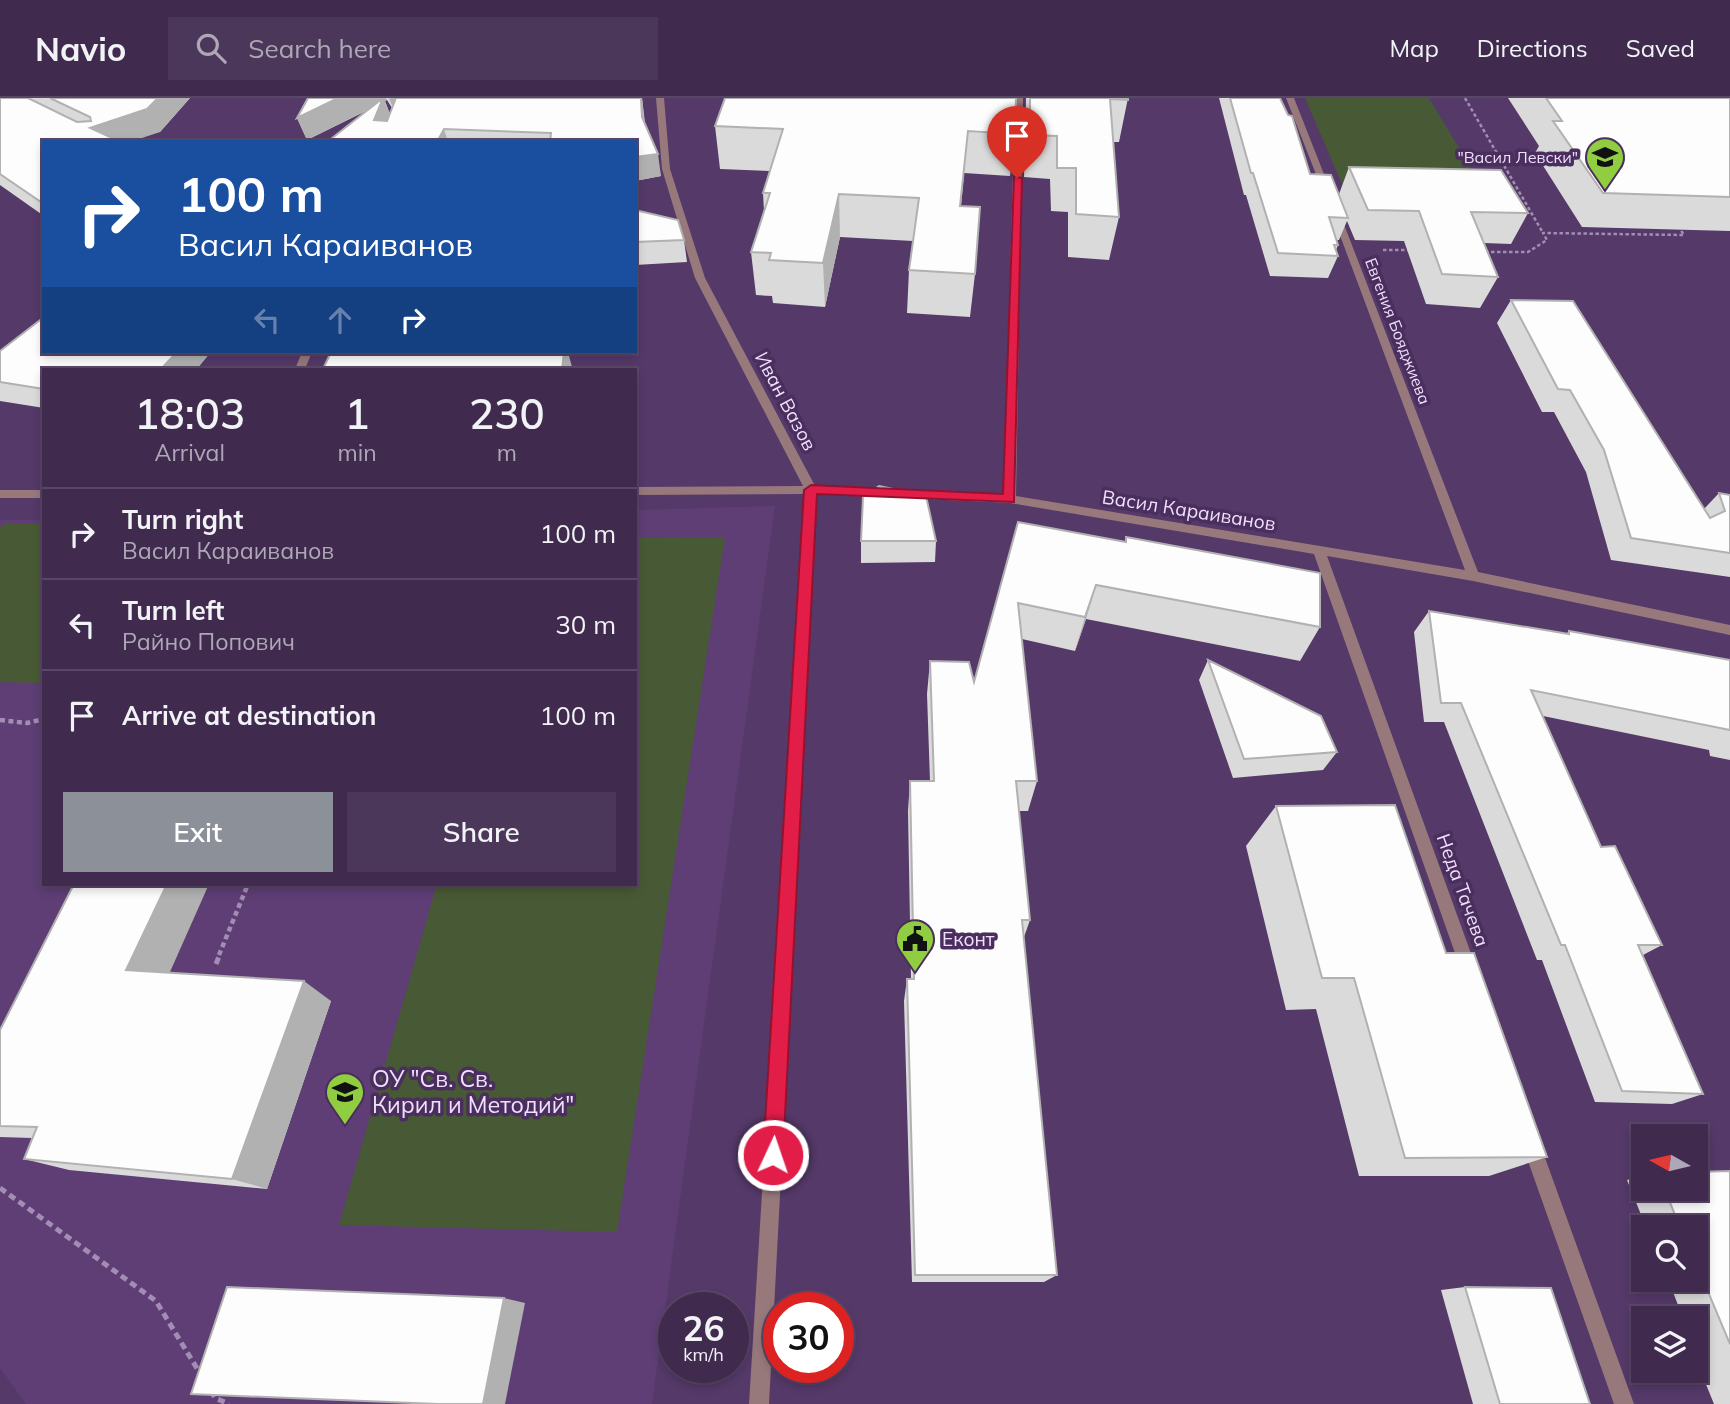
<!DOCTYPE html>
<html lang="en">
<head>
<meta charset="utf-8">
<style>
	:root { --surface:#402b4f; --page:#4b3759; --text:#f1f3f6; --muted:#aea7b7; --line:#594766; --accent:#8c9099 }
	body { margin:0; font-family:Mulish,sans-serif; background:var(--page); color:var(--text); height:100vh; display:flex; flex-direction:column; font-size:26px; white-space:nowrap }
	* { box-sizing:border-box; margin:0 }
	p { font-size:23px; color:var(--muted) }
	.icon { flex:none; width:38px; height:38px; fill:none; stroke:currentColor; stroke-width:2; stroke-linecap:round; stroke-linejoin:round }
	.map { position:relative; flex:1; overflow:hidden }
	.details { position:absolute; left:42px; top:270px; width:595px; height:518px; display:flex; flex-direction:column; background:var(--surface); border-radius:0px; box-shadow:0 4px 10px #0003,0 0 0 2px var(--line) }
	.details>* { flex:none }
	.top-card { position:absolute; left:42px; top:42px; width:595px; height:214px; border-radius:0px; box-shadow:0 4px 10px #0003,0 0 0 2px var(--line); background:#1a4fa0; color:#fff; overflow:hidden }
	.needle { width:46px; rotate:278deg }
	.buttons { position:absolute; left:1631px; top:1026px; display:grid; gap:14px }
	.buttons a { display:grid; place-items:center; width:77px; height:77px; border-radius:0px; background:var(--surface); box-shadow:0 4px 10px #0003,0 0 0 2px var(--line); font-size:35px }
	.speed { position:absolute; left:658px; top:1194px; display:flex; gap:14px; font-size:35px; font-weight:700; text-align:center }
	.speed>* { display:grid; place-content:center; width:91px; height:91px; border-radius:50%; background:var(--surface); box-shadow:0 4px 10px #0003,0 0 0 2px var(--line); line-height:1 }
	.speed small { font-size:18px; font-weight:400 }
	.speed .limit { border:10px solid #d22; background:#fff; color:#111 }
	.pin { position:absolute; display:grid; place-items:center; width:60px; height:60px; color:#fff; margin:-72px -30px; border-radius:50% 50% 50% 0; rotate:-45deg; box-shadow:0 0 7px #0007 }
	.pin .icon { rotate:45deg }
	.me { position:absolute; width:77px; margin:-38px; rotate:3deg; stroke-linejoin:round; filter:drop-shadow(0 0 5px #0008) }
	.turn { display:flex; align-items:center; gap:24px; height:147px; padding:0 21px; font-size:32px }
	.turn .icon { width:91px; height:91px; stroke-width:2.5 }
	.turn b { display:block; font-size:49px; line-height:60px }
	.lanes { display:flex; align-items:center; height:66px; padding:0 21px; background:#0003; justify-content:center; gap:35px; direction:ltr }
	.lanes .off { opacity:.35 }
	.eta { display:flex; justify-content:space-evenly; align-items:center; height:119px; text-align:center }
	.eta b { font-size:42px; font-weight:600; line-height:49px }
	.action { display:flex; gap:14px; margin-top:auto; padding:14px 21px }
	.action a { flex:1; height:80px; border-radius:0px; background:var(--accent); color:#fff; font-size:28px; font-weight:600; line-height:80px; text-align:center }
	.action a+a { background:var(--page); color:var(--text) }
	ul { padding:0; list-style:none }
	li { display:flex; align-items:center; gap:21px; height:91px; padding:0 21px; border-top:2px solid var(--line) }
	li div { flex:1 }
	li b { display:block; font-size:26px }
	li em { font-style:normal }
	header { display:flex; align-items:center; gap:42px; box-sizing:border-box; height:98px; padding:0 35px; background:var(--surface); border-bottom:2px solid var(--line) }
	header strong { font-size:33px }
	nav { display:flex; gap:38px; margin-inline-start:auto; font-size:24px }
	.search { width:490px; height:63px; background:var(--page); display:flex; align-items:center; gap:18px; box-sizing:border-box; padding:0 24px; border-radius:0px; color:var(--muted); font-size:26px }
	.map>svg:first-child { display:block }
</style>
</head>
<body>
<header>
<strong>Navio</strong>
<div class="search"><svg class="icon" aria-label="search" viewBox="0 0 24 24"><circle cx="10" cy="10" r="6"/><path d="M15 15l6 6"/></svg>Search here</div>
<nav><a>Map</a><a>Directions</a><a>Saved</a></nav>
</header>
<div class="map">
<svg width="1730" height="1306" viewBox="0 0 1730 1306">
	<rect width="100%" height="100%" fill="#553969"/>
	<path fill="#5e3e75" d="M775,408l-123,898h-626l-26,-36v-848h44v364h591v-374z"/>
	<path fill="#485a35" d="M1305,0h124l54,90 -141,-4z
		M4,425l40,1v159l-44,-1v-154z
		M725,439l-108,695 -278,-7 98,-341h198v-346z"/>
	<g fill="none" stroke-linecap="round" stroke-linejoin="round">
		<path stroke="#a38db4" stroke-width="2.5" stroke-dasharray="3.5 2.5" stroke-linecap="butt" d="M1465,0l78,135
			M1383,152h30
			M1485,154h43l19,-12 -4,-7 141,2 -6,-9"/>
		<path stroke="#a38db4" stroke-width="4.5" stroke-dasharray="5 3.5" stroke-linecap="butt" d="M0,622l27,3 17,-4
			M219,857l29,-71"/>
		<path stroke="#a38db4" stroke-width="5" stroke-dasharray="7 4.5" stroke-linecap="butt" d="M216,866l4,-10
			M0,1090l156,113 45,74
			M211,1293l4,7 14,6"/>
		<path fill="#97797c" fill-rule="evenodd" d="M656,0h8l6,71 35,109 110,208 189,9 11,-397h8l-7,398 449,74 -133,-356 4,-3 4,3 138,358 252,53v10l-257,-54 -146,-25 150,414 -2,5 -6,3 -6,-3 -2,-5 -147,-416 -304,-51 -193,-9 -48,910h-20l56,-910 -170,1v-8l168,-1 -108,-208 -33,-109z
			M1286,0h8l37,94 -1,2 -7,-2z
			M302,254h10l-7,17h-10z
			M0,392h44v8h-44z
			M1531,1037l6,3 3,6 94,260h-20l-92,-260 3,-6z"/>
	</g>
	<path fill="#dadada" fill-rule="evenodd" d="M0,0h190l-30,34 -116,10v74l-44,-31z
		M308,0h334l3,25 16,53 -26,5v-39h-308l41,-32 -61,30 -10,-22zM387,2l5,8 -2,6 -5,-13z
		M725,0l290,36 -5,42 -46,-3 -3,33 14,68 -5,43 -63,-4 2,-43 4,-29 -73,-4 -15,70 -52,-4 -1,-7 -16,-1 -5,-43 13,-41 -1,-18 7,-22 -50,-2 -5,-43z
		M1026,0h102l-9,44h-6l6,75 -10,43 -41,-3v-45l-17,-1 -1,-32 -26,-2z
		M1219,0h61l30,76 29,20 10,-27 179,46 -17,31 -27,-1 14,34 -18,31 -54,-4 -22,-63 -49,-1 -8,-19 -8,19h-3l2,5 -2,5 2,6 -10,22 -58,-2 -24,-81h-2z
		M1508,0h222v133l-148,-4 -47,-74 4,-7z
		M635,112l49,30 3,22 -52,3z
		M1511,202l193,209 15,-16 11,2v82l-119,-17 -25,-88 -32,-60h-12l-45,-89z
		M0,253l44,18v39l-44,-7z
		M1018,424l107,20 1,-5 194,90 -20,34 -214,-42 -11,32 -53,-12 15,142 -9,30h-9l11,109 -6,17 33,338 -13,7h-132l-8,-281 3,-22h4l-3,-168 2,-30h20l-3,-87 3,-33 44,21z
		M861,443h75l-1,21 -74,1z
		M1429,513l137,23 3,-3 161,29v100l-20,-4 -1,-6 -166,-34 58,131 61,98 -19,10 60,139 -31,10 -77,-2 -53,-142h-5l-93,-238h-20l-10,-90z
		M1208,562l129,92 -14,18 -90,8 -34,-98z
		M1276,708l170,147 101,204 -58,19h-130l-43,-167 -30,1 -40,-164z
		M170,875l161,28 -64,188 -198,-19 -45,-11 8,-21 -32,-1v-107z
		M1730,1073v233h-16l-18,-44 4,-1 -4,-11v-30h-13l-15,-39h28v-52h-50l-19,-47 16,-4v12h53z
		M1465,1189l125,117h-117l-32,-114z"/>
	<path fill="#b1b1b1" d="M158,0h32l-30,34 -30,10h-31l-9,-14z
		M338,0h48l1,2 -2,1 7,19 -9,22 -9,-22 7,-17 -74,37 -10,-22z
		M389,0h12l-6,15z
		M641,0h1l4,41 -4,-22z
		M444,31l4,13h-11z
		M968,33l-4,42 -8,76 4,-43z
		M658,56l3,22 -26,5v-24z
		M839,96l1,43 -15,70 -2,-44z
		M177,254h34l-14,17h-36z
		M564,254h4l4,15v2h-10z
		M1096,487l-10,34 -11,32 10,-34z
		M167,786h42l-47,106 -36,-20z
		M304,883l27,20 -64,188 -35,-10z
		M504,1200l21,5 -20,101h-22z"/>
	<path fill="#fdfdfd" stroke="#b1b1b1" stroke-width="2" d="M0,0h28l49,24 14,-1 -1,-4 -40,-19h108l-11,11 -57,19 31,14h-77v62l-44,-30z
		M308,0h30l-41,20z
		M383,0l-9,22 13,1 9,-23h245l1,19 16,37 -23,3v-15h-85l1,-9 -107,-4 -7,13h-110z
		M725,0h291l-1,36 -47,-3 -8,75 20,1 -5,67 -66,-4 10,-72 -80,-4 -16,69 -54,-3 2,-7 -20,-1 19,-59h-7l20,-64 -68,-3z
		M1030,0h98v2l-18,-1 9,118 -43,-3v-46h-19v-32l-27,-1z
		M1230,0h50l8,17 4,1 18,58 21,1 17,43 -19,-1 9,28h-4l4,11 -60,-3 -25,-80h-2z
		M1546,0h184v99l-127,-4 -50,-72h9z
		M1349,69l152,3 27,43 -57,-1 27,65 -56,-3 -23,-63 -51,-1z
		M635,112l43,10 6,20 -49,2z
		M1511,202l62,1 137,217 15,-7 -6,-18 11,2v58l-99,-15 -27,-88 -34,-60 -12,-1z
		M44,219v35h133l-16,17h-117v20l-44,-7v-31z
		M331,254h233l-2,17h-239z
		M879,388l47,10 10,45h-75l2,-44z
		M1018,424l108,20v-5l194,36v54l-224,-42 -11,32 -67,-14 19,178h-21l14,139h-8l35,355h-142l-8,-296h7l-4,-198h24l-4,-120 39,1 5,20z
		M1429,513l140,23v-3l161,29v70l-199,-40 70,157 14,-1 47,99h-24l65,149 -81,-3 -57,-146h-4l-100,-242h-20z
		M1208,562l113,56 16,36 -93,7z
		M1395,707l51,148h28l73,204 -142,1 -51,-180h-32l-46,-172z
		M74,786h93l-41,86 178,11 -72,198 -208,-20 13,-32 -37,-1v-96z
		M1730,1073v173l-34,-81v-36h-16l-16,-39h32v-16z
		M227,1189l277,11 -21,106h-45l-247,-10z
		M1465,1189l86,1 39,116h-90z"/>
	<path fill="#e11d48" stroke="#92132f" stroke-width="2" d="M1014,78l8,2 -8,324 -197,-8 -34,661 -3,7 -7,3 -7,-3 -3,-7 41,-665 7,-5 192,9z"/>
	<defs>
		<symbol id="school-pin" viewBox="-11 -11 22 30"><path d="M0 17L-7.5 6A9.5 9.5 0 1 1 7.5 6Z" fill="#91cd40" stroke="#4a2e5d"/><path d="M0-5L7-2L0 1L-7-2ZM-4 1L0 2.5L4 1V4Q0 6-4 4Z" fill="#111"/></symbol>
		<symbol id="civic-pin" viewBox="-11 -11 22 30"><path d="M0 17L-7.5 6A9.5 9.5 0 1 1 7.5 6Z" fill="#91cd40" stroke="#4a2e5d"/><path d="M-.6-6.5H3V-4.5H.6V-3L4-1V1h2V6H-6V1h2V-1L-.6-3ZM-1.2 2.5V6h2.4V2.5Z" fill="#111"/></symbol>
	</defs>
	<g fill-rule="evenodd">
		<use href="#school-pin" x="1583" y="37" width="44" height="60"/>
		<use href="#civic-pin" x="893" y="819" width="44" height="60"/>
		<use href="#school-pin" x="323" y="972" width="44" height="60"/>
	</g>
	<g text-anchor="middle" stroke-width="7" stroke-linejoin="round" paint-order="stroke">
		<g font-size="16" fill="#f0e0fd" stroke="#4a2e5d" text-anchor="end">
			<text x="1578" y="65">"Васил Левски"</text>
		</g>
		<g font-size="16" fill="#f0e0fd" stroke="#4a2e5d">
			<text transform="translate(1398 233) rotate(69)" y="6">Евгения Бояджиева</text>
		</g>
		<g font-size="19" fill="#f0e0fd" stroke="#4a2e5d">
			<text transform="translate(786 303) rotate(62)" y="7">Иван Вазов</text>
			<text transform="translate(1189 412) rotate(9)" y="7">Васил Караиванов</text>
			<text transform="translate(1463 792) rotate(70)" y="7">Неда Тачева</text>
		</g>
		<g font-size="19" fill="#f0e0fd" stroke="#4a2e5d" text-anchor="start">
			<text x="942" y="848">Еконт</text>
		</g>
		<g font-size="23" fill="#f0e0fd" stroke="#4a2e5d" text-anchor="start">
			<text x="372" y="989">ОУ "Св. Св.<tspan x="372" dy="26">Кирил и Методий"</tspan></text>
		</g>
	</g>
</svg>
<div class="buttons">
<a><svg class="needle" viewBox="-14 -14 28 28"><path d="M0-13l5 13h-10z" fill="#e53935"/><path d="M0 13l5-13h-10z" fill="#aea7b7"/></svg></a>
<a><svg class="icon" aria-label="search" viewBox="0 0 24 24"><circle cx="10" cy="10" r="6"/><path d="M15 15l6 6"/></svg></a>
<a><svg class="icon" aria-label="layers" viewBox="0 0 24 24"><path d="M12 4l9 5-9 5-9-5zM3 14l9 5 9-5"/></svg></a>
</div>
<div class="speed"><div>26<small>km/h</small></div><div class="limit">30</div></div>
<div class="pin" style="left:1017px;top:80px;background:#d93025"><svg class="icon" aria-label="arrive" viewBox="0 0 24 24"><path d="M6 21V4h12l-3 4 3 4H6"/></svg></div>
<svg class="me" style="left:773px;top:1057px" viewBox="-20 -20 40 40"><circle r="17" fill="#e11d48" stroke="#fff" stroke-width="3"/><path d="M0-11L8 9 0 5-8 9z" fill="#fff"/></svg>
<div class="top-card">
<div class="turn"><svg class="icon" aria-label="right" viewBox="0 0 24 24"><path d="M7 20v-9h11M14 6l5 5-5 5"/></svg><div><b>100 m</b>Васил Караиванов</div></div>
<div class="lanes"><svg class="icon off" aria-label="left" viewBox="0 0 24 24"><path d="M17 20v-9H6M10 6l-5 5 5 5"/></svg><svg class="icon off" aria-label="ahead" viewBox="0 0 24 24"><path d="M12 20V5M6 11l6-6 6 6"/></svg><svg class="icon" aria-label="right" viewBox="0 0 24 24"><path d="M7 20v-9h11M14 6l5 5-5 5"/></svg></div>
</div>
<section class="details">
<div class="eta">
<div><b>18:03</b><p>Arrival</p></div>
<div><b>1</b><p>min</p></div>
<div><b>230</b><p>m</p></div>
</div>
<ul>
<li><svg class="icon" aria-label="right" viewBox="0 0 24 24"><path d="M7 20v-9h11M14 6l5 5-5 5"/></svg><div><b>Turn right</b><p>Васил Караиванов</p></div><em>100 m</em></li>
<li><svg class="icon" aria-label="left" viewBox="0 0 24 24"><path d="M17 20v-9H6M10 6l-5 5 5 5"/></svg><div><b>Turn left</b><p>Райно Попович</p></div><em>30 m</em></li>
<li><svg class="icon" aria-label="arrive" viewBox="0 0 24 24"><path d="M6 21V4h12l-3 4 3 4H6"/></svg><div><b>Arrive at destination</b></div><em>100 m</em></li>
</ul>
<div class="action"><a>Exit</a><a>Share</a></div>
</section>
</div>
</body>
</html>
